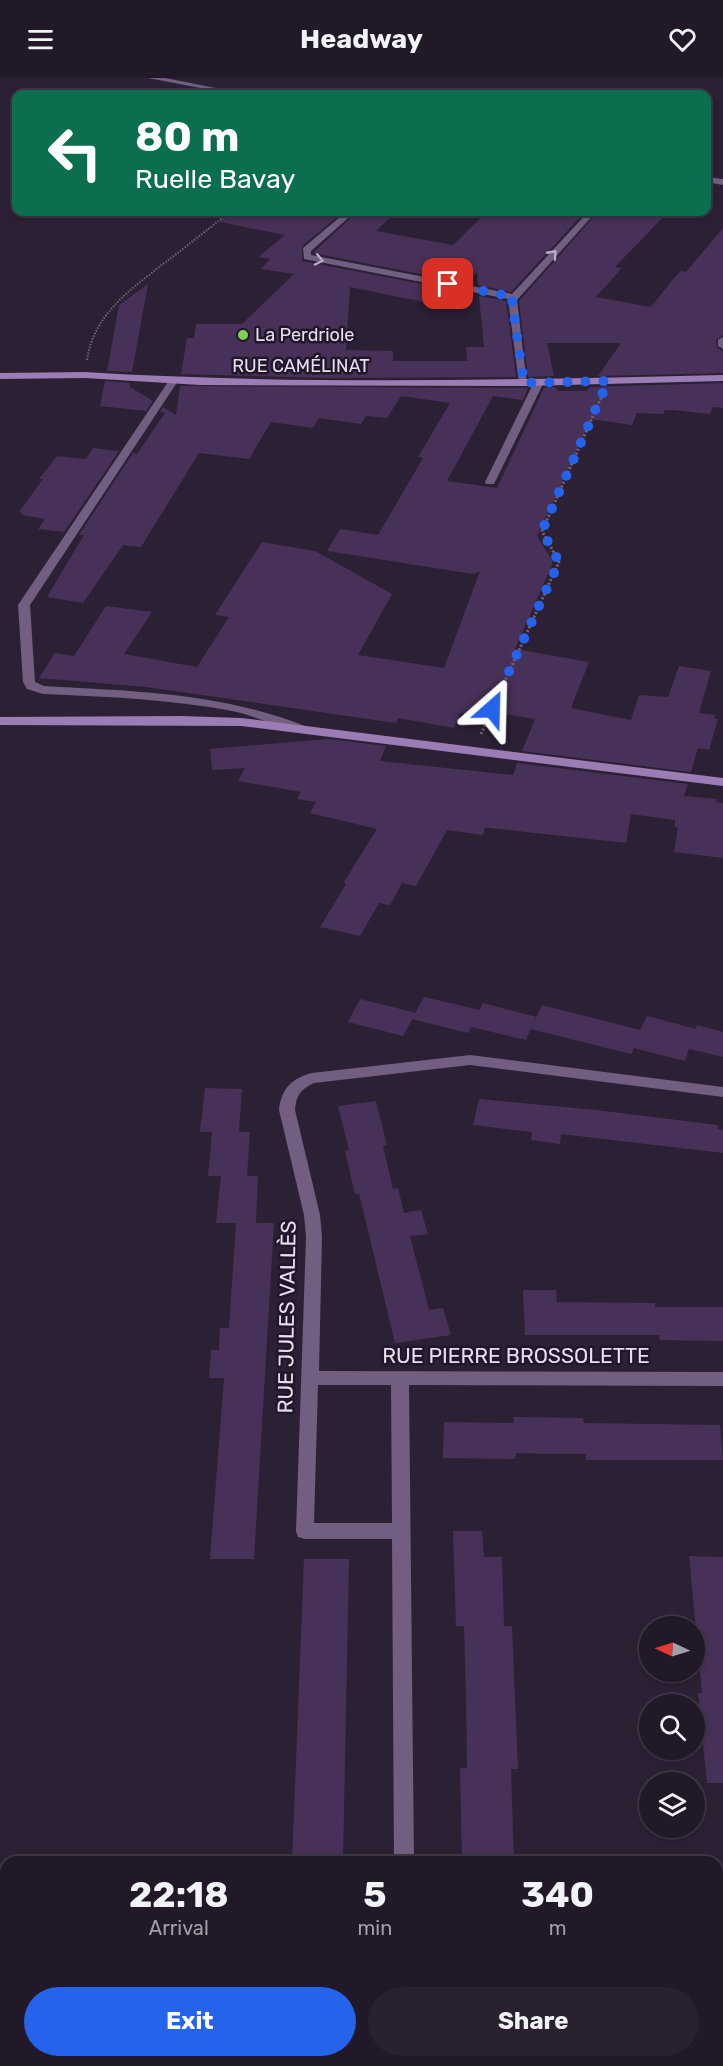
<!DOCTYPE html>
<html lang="en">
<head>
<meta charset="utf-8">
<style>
	:root { --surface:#211828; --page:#292130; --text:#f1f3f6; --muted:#a2a0a8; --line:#3e3745; --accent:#2563eb }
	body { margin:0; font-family:Rubik,sans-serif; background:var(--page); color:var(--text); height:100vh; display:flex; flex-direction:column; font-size:22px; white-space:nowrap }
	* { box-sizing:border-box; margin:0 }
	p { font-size:20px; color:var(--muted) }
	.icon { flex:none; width:33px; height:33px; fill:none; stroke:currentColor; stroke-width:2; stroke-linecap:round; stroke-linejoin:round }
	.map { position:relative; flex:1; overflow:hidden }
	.sheet { position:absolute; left:0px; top:1778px; width:723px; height:212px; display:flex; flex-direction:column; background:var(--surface); border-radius:18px 18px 0 0; box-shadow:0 3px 9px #0003,0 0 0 2px var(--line) }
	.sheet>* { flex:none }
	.guide { position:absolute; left:12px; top:12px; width:699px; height:126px; border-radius:12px; box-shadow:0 3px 9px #0003,0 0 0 2px var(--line); background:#0b6e4f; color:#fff; overflow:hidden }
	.needle { width:39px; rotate:274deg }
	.buttons { position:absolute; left:639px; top:1538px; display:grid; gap:12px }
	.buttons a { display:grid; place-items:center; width:66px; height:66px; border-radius:50%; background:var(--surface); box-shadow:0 3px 9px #0003,0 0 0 2px var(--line); font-size:30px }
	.pin { position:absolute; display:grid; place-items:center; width:51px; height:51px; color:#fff; margin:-26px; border-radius:12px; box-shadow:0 3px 9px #0006 }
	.me { position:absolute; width:66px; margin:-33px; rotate:25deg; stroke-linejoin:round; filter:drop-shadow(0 0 4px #0008) }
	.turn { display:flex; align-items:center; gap:21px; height:126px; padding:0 24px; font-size:27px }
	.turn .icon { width:78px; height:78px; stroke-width:2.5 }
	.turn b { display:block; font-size:42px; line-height:51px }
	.eta { display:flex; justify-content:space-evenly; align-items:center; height:102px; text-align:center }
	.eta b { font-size:36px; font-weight:700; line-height:42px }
	.cta { display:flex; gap:12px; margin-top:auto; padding:12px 24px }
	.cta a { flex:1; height:69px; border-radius:36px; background:var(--accent); color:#fff; font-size:24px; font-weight:700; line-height:69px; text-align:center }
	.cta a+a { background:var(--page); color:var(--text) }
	header { display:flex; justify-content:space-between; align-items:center; height:78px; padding:0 24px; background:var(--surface); font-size:27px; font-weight:700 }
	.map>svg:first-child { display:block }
</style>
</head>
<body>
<header><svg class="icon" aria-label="menu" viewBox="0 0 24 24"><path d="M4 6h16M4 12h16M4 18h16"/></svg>Headway<svg class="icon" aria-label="heart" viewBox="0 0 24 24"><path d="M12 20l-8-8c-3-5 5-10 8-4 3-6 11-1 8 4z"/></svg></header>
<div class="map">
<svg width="723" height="1988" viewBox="0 0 723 1988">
	<rect width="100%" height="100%" fill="#2c2035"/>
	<path fill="#483158" d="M221,134h122l-41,34v15l156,30 -15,15 -93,-19 -4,63 47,1v10h74l-1,-14h18l-5,-51 27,5 10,76 -192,1 -143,-4 6,-36h7l2,-14h46l52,-50 -33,-5 9,-10 -12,-2 27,-22 -65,-13z
		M357,134h39l-20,19 77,14 34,-33 37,6 6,-6 21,4 4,-4h30l-74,80 -33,-7 -1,-13 -11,11 -153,-30z
		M598,134h70l-53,55 7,1 -26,29 55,10 23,-29 7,-7 5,1 37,-44v107l-7,5 1,8 6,3v22l-125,3 23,-33h-74l7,33 -26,1 -9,-76z
		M148,206l-16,88 -25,-1 12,-66z
		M105,303l25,2v4l23,14 -7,10 -46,-5z
		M723,305v25l-10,-1 -3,7 -38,-4h-7l-2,4 -26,-1 -5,12 -41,-6 -54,117 15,24v5l-37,84 74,13 -18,46 60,12 8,-25 29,2 11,-31 32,5 -12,42 16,2 -1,3 4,1 -9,31 -11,-2 -7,24 -169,-21 13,-32 -47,-8 -3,7 -25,-5 -6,15 -56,-10 -2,5 -250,-36 -107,-9 16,-25 19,3 32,-50 46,6 -28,42 73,13 32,-50 -14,-2 47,-73 53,9 77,43 -34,61 86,13 36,-97 -7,3 -146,-23 13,-22 38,6 45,-77 -5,-1 32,-54 -49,-7 -14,22 -21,-2 -5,8 -42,-6 -6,10 -42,-6 -22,37 -50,-6 -58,94 -18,-2 -40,58 -36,-6 37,-62h-5l54,-82 4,1 28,-41 -5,-1 3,-5 13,8 4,-29 348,2 -5,12 -30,-4 -46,85 50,7 47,-100 12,-1 1,4h29l4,-4z
		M93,370l26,3 -55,81 -26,-3 7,-10 -23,-4 1,-2 -4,-1 24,-33h-4l18,-23 29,3z
		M328,661l58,7 -6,15 133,14 4,-12 171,21 -4,12 33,3 -1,3 7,1v55l-49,-6 4,-24 -3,-1v-7l-44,-6 -5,29 -136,-15h-5l-2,7 -36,-5 -31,56 -14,-3 -12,22 -11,-2 -19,33 -40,-9 26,-43 -2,-2 33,-53 -67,-16 6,-11 -19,-3 4,-7 -63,-11 7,-13 -33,2 -2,-21z
		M424,919l56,13 -12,23 -56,-14z
		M360,921l29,7 27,7 -13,23 -55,-14z
		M483,925l53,14 -10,23 -55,-13z
		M542,927l98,25 7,-14 49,13 1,-4 26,7v25l-34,-8 -4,12 -51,-13 -3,6 -100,-25z
		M205,1010l37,1 -3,43h11l-3,44h11l-2,47h18l-20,336h-44l14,-181h-15l2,-28h8l1,-22h9l7,-105h-20l5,-47h-13l4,-44h-12z
		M479,1021l117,11 122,15v4l5,1v23l-162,-19 -1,10 -29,-4 1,-8 -59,-7z
		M376,1023l11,44 -4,1 10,43 5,-1 6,25 17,-3 7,24 -18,2 19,74 14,-2 8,27 -56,8 -36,-150 -4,1 -10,-43 4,-1 -11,-44z
		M523,1212h33l1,12 98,1v4h68v34l-63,-1 -1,-5h-134z
		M513,1339l70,1 1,5 136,2 3,35h-137v-6h-36l-34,-1 -1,6 -72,-1 1,-36 70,1z
		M453,1453h29l2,26h18l2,69h8l6,143h-7l3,93h-52l-2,-94h7l-1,-73 -2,-69h-8z
		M689,1478l34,1v226h-16l-9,-90h4z
		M304,1481h45l-6,303h-51z"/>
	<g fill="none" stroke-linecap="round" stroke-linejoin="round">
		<path stroke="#6e6376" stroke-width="2" stroke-dasharray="1.5 1.5" stroke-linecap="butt" d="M87,282c7,-46 42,-69 76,-96 23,-17 45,-35 67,-52"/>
		<path stroke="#6e6376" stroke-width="3" stroke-dasharray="2 2" stroke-linecap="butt" d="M481,656l78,-172 -17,-31 59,-133"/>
		<path stroke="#6e6376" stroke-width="5" stroke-dasharray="4 4" stroke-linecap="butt" d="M0,1971l6,1
			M70,1983l30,5"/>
		<path fill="#715e80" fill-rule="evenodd" d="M148,0h17l81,16h-14z
			M706,99l17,2v6l-17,-3z
			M346,134h9l-44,39v4l201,39 76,-82h8l-79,88 10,85 -8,-2 -11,-84 -204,-40 -1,-11z
			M723,259v12l-5,-3v-6z
			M170,301l8,2 -148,224 5,77 9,4c89,5 180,7 263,41l2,3 -2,3c-9,2 -55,-18 -70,-21 -64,-13 -129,-15 -194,-18l-16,-5 -4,-7 -5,-77z
			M539,301l5,3 -49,100 -1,2h-8l-1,-2 49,-100z
			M470,977l253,32v10l-253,-32 -156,18c-13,6 -18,12 -19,27l25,105 2,22 -3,134 404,1v14l-314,-1 5,477h-20l-2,-323h-87l-7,-2 -2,-6 10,-294 -2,-22 -25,-105c2,-21 13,-32 33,-37zM318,1307h73l1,138h-78z
			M717,1965l6,1v22l-14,-5h8z"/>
		<path fill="#9c7cb4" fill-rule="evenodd" d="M85,294c212,13 425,8 638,3v6l-199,5 -324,-1 -115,-7 -85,1v-6z
			M181,638l60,2 482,60v8l-482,-60 -241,-1v-8z"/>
	</g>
	<defs><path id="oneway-chevron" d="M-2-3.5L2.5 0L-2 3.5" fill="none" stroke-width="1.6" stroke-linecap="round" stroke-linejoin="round" transform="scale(1.5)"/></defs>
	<g stroke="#b8abc2">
		<use href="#oneway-chevron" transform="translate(553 176) rotate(-48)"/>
		<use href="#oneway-chevron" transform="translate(319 182) rotate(12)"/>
	</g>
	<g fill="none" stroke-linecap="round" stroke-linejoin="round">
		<path stroke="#2563eb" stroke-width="10" stroke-dasharray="0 18" d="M448,206l66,13 -2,5 12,81 84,-2 -66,150 17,31 -67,147"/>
	</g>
	<circle fill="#7ed153" stroke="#22162b" stroke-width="2" cx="243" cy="257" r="6"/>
	<g text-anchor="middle" stroke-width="5" stroke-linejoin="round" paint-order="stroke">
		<g font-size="18" fill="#e7dfee" stroke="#22162b" text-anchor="start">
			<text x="255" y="263">La Perdriole</text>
		</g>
		<g font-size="18" fill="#e7dfee" stroke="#22162b">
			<text x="301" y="294">RUE CAMÉLINAT</text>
		</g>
		<g font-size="21" fill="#e7dfee" stroke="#22162b">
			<text transform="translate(287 1239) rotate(-89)" y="7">RUE JULES VALLÈS</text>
			<text x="516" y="1285">RUE PIERRE BROSSOLETTE</text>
		</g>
	</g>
</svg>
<div class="buttons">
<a><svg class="needle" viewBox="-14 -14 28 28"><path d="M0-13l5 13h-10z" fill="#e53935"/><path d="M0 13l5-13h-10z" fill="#a2a0a8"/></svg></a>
<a><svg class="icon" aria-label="search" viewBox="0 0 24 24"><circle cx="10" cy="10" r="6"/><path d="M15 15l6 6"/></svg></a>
<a><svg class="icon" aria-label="layers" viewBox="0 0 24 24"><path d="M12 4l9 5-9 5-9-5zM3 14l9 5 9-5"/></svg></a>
</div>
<div class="pin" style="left:448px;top:206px;background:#d93025"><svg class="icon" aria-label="arrive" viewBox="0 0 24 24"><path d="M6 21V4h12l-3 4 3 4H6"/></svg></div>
<svg class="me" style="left:492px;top:631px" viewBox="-20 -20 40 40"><path d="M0-17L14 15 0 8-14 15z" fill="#2563eb" stroke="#fff" stroke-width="4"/></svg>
<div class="guide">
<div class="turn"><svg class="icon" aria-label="left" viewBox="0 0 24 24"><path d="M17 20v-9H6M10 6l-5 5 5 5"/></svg><div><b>80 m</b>Ruelle Bavay</div></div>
</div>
<section class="sheet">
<div class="eta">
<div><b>22:18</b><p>Arrival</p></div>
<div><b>5</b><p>min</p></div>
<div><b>340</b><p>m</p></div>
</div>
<div class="cta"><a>Exit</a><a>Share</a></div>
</section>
</div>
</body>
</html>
